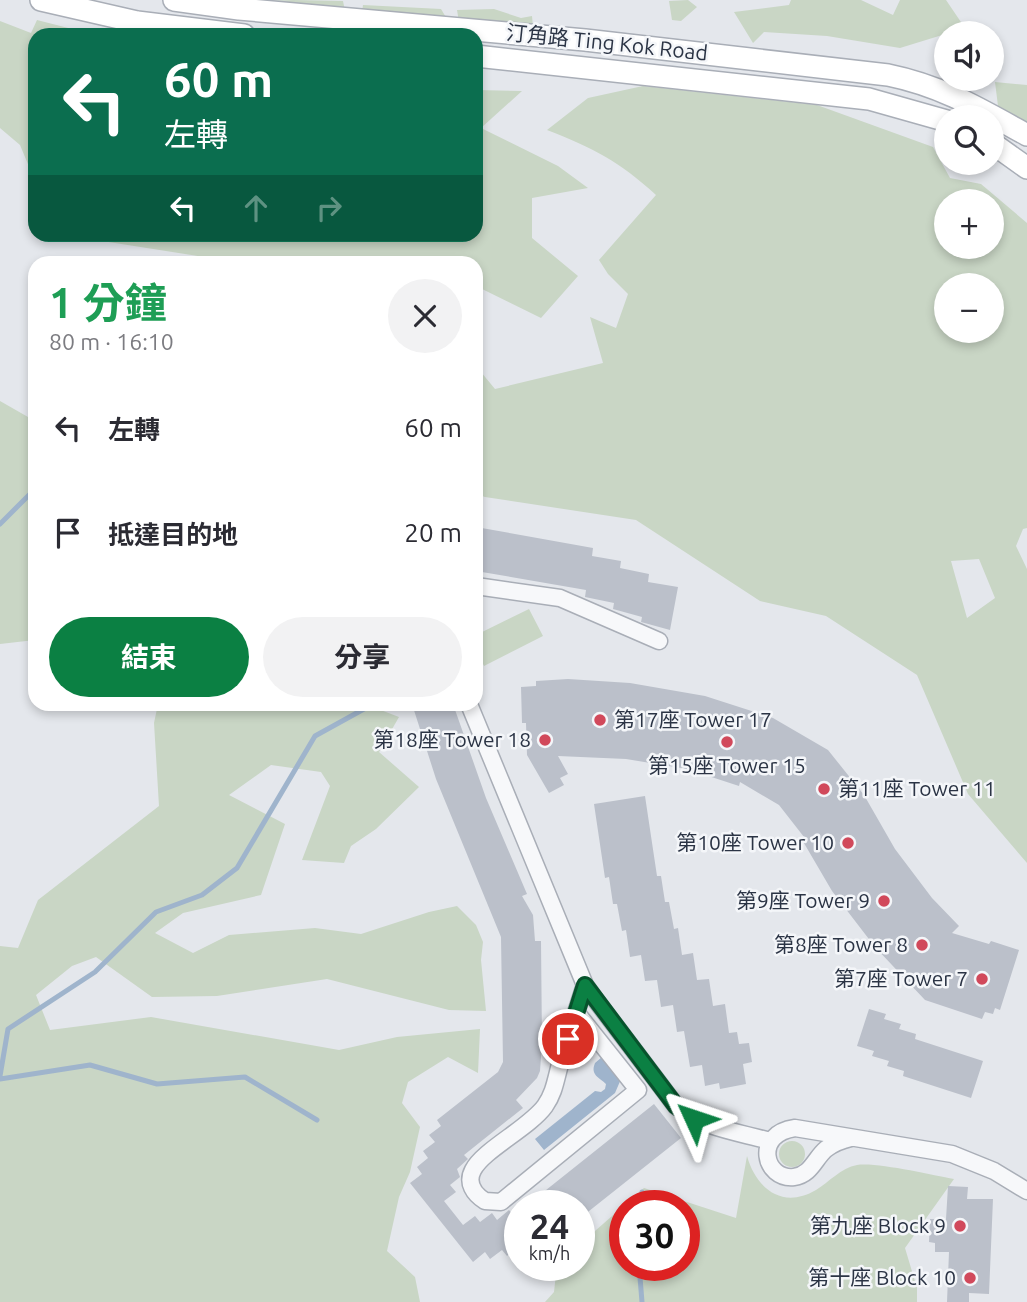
<!DOCTYPE html>
<html lang="zh-TW">
<head>
<meta charset="utf-8">
<style>
	:root { --surface:#fff; --page:#f2f2f3; --text:#2b2b33; --muted:#7c7c81; --accent:#0b8043 }
	body { margin:0; font-family:Ubuntu,"Noto Sans TC",sans-serif; background:var(--page); color:var(--text); height:100vh; display:flex; flex-direction:column; font-size:26px; white-space:nowrap }
	* { box-sizing:border-box; margin:0 }
	p { font-size:23px; color:var(--muted) }
	.icon { flex:none; width:38px; height:38px; fill:none; stroke:currentColor; stroke-width:2; stroke-linecap:round; stroke-linejoin:round }
	.map { position:relative; flex:1; overflow:hidden }
	.side { position:absolute; left:28px; top:256px; width:455px; height:455px; display:flex; flex-direction:column; background:var(--surface); border-radius:21px; box-shadow:0 4px 10px #0003 }
	.side>* { flex:none }
	.guide { position:absolute; left:28px; top:28px; width:455px; height:214px; border-radius:21px; box-shadow:0 4px 10px #0003; background:#0b6e4f; color:#fff; overflow:hidden }
	.tools { position:absolute; left:934px; top:21px; display:grid; gap:14px }
	.tools a { display:grid; place-items:center; width:70px; height:70px; border-radius:50%; background:var(--surface); box-shadow:0 4px 10px #0003; font-size:35px }
	.speed { position:absolute; left:504px; top:1190px; display:flex; gap:14px; font-size:35px; font-weight:700; text-align:center }
	.speed>* { display:grid; place-content:center; width:91px; height:91px; border-radius:50%; background:var(--surface); box-shadow:0 4px 10px #0003; line-height:1 }
	.speed small { font-size:18px; font-weight:400 }
	.speed .limit { border:10px solid #d22; background:#fff; color:#111 }
	.pin { position:absolute; display:grid; place-items:center; width:60px; height:60px; color:#fff; margin:-30px; border:4px solid #fff; border-radius:50%; box-shadow:0 2px 7px #0007 }
	.me { position:absolute; width:77px; margin:-38px; rotate:312deg; stroke-linejoin:round; filter:drop-shadow(0 0 5px #0008) }
	.turn { display:flex; align-items:center; gap:24px; height:147px; padding:0 21px; font-size:32px }
	.turn .icon { width:91px; height:91px; stroke-width:2.5 }
	.turn b { display:block; font-size:49px; line-height:60px }
	.lanes { display:flex; align-items:center; height:66px; padding:0 21px; background:#0003; justify-content:center; gap:35px; direction:ltr }
	.lanes .off { opacity:.35 }
	.round { display:grid; place-items:center; flex:none; width:74px; height:74px; border-radius:37px; background:var(--page) }
	.overview { display:flex; align-items:center; justify-content:space-between; height:119px; padding:0 21px }
	h1 { font-size:42px; font-weight:700; line-height:52px; color:#1e9e55 }
	.primary-button { display:flex; gap:14px; margin-top:auto; padding:14px 21px }
	.primary-button a { flex:1; height:80px; border-radius:42px; background:var(--accent); color:#fff; font-size:28px; font-weight:700; line-height:80px; text-align:center }
	.primary-button a+a { background:var(--page); color:var(--text) }
	ul { padding:0; list-style:none }
	li { display:flex; align-items:center; gap:21px; height:105px; padding:0 21px }
	li div { flex:1 }
	li b { display:block; font-size:26px }
	li em { font-style:normal }
	.map>svg:first-child { display:block }
</style>
</head>
<body>
<div class="map">
<svg width="1027" height="1302" viewBox="0 0 1027 1302">
	<rect width="100%" height="100%" fill="#e4e7ec"/>
	<path fill="#c9d6c5" fill-rule="evenodd" d="M294,0l49,1 5,25 -90,-25z
		M688,0l9,7 -16,14 -9,-1 -3,-19z
		M791,0h70l32,15 7,-15h46l19,28 -65,20 -73,-12 -63,-4 -11,11 -19,-31 55,-7z
		M363,5l78,4 6,10 -85,-7z
		M494,9l27,9 11,-2 1,11 -74,-5 -2,-12z
		M37,20l39,10 46,5h-87v146l-15,-36 -20,-17v-107l31,12z
		M995,82l32,3v39l-29,-18z
		M643,86l174,19 116,42 17,31 31,6 46,39v305l-4,1 -7,17 11,23v294l-59,-69 -51,-119 -91,-59 -66,-15 -124,-81 -151,-23 -9,-3v-128l19,23 108,-26 -13,-46 26,11 12,-34 -20,-20 -9,-14 57,-65c-37,-34 -63,-47 -109,-65l41,-32zM947,201h45v46h-45zM947,285h45v46h-45zM979,559l16,39 -28,20 -16,-57z
		M476,90l46,1 -41,37 77,38 30,22 -56,10v40l46,38 -37,42 -61,-30h-4v-26h-240l-172,-27 412,-1z
		M0,401l35,20v219l-35,4z
		M529,609l14,27 -59,30 -8,-16v-15z
		M158,704h87l3,6 77,-2 20,-4h20l34,13 -20,35 40,35 -43,42 -25,17 -7,17 -42,-3 28,-74 -9,-14 -50,-7 -42,30 56,29 -24,71 -78,18 -28,20 38,20 36,-18 86,-7 46,6 68,-22 28,-6 19,19 7,17 -2,18 5,51 -37,-1 -122,-31 -110,17 -65,1 -56,-40 -24,9 -36,29 14,35 101,-13 188,33 58,-13 83,-8 -2,44 -30,-16 -40,25 -6,21 18,24 -10,45 -11,25 -12,54 28,26 5,25h-420v-356l18,2 20,-48 121,-94 -5,-83z
		M779 1154a13 13 0 1 1 26 0a13 13 0 1 1-26 0Z
		M747,1156c9,32 35,54 69,34 13,-8 25,-22 41,-25 20,-3 74,10 97,14l-49,69 12,40v14h-372l9,-10 3,-27h22v-20l65,-57 92,30zM625,1206h59v59h-59z"/>
	<path fill="#9fb4cc" d="M602,1057l19,22 -6,14 -71,57 -9,-11 60,-48 6,1 4,-3 1,-5c-7,-7 -16,-9 -11,-21z"/>
	<g fill="none" stroke-linecap="round" stroke-linejoin="round">
		<path stroke="#9fb4cc" stroke-width="5" d="M0,524l35,-35
			M0,1076l8,-47 87,-57 61,-60 46,-17 35,-27 78,-132 58,-32
			M0,1079l90,-14 67,19 88,-7 72,43
			M642,1206v-14
			M639,1265l3,37"/>
	</g>
	<path fill="#bbc0ca" d="M476,527l117,21 -1,8 29,5 -1,7 29,6 -1,8 30,5 -8,43 -29,-8 1,-5 -29,-8 1,-6 -29,-6 1,-7 -110,-19z
		M568,679l62,4 75,13 68,22 55,32 36,45 31,54 37,49 27,28 -7,7 37,11 2,-3 28,9 -19,60 -5,-2 -2,6 -8,-2 -3,7 -57,-19 -50,-53 -43,-56 -31,-53 3,-1 -25,-32 -39,-23 -1,4 -52,-17 -61,-10 -68,-3 10,18 -8,4 4,7 -15,8 -22,-38 -1,-32h-4l-1,-36 15,-1v-5z
		M412,704h41l33,94 41,96 -5,2 11,19 2,26h6l1,102 -2,28 -3,7 -21,22 7,8 -59,47 4,4 -11,10 3,8 -10,8 6,7 -12,9 19,24 12,-9 5,6 12,-9 5,7 12,-10 11,14v22l-13,10 -5,-6 -12,9 -5,-7 -12,10 -63,-79 12,-9 -5,-7 11,-9 -5,-7 12,-9 -6,-7 12,-9 -4,-6 61,-48 5,-10 -2,-125 -65,-158z
		M645,796l12,80h4l4,26h4l5,27 4,-1 4,27 11,-2 4,27 12,-1 4,27 12,-2 4,29 8,-1 2,12 10,-1 3,19 -9,2 3,20 -26,5 -1,-6 -14,3 -3,-21 -12,2 -6,-36 -7,1 -4,-27 -12,2 -4,-27 -12,1 -4,-26 -11,2 -4,-27 -4,1 -5,-27h-4l-4,-27 -4,1 -11,-74z
		M869,1009l17,5 -2,5 17,5 -2,5 17,5 -1,5 68,22 -12,37 -68,-22 1,-5 -17,-5 2,-5 -17,-5 2,-5 -17,-5z
		M654,1104l27,34 -102,81v-13h-53z
		M948,1186l20,1 -1,12h26l-4,95 -20,-1v9h-22l2,-50h-14v-9l-6,-1 1,-23h16z"/>
	<g fill="none" stroke-linecap="round" stroke-linejoin="round">
		<defs>
			<path id="minor" d="M476,586l84,12 99,43
				M469,704l116,281 10,14 81,107c26,22 62,26 94,35
				M576,1012l62,78 -137,112 -16,-1c-11,-7 -19,-18 -12,-31 10,-20 56,-42 72,-64 10,-14 11,-29 16,-45 7,-25 16,-51 24,-76
				M851,1138c-9,2 -17,5 -25,11 -11,9 -15,26 -32,28 -30,3 -41,-43 1,-49l157,26 42,17 33,20"/>
			<path id="secondary" d="M41,0l96,22 107,13
				M174,0l65,9 346,31 303,35c54,11 92,34 139,60
				M476,56l393,43 78,22
				M992,143l35,25"/>
		</defs>
		<use href="#minor" stroke="#a9aeb7" stroke-width="19"/>
		<use href="#secondary" stroke="#a9aeb7" stroke-width="24"/>
		<use href="#minor" stroke="#f7f8fa" stroke-width="16"/>
		<use href="#secondary" stroke="#fff" stroke-width="21"/>
	</g>
	<g fill="none" stroke-linecap="round" stroke-linejoin="round">
		<defs>
			<path id="route" d="M568,1039l17,-54 91,121 18,13"/>
		</defs>
		<use href="#route" stroke="#07532c" stroke-width="18"/>
		<use href="#route" stroke="#0b8043" stroke-width="12"/>
	</g>
	<g fill="#d1495b" stroke="#f4f6f9" stroke-width="2.5">
		<circle cx="600" cy="720" r="7"/>
		<circle cx="545" cy="740" r="7"/>
		<circle cx="727" cy="742" r="7"/>
		<circle cx="824" cy="789" r="7"/>
		<circle cx="848" cy="843" r="7"/>
		<circle cx="884" cy="901" r="7"/>
		<circle cx="922" cy="945" r="7"/>
		<circle cx="982" cy="979" r="7"/>
		<circle cx="960" cy="1226" r="7"/>
		<circle cx="970" cy="1278" r="7"/>
	</g>
	<g text-anchor="middle" stroke-width="5" stroke-linejoin="round" paint-order="stroke">
		<g font-size="21" fill="#2b3445" stroke="#f4f6f9">
			<text transform="translate(607 43) rotate(6)" y="7">汀角路 Ting Kok Road</text>
		</g>
		<g font-size="21" fill="#2b3445" stroke="#f4f6f9" text-anchor="end">
			<text x="614" y="727" text-anchor="start">第17座 Tower 17</text>
			<text x="531" y="747">第18座 Tower 18</text>
			<text x="727" y="773" text-anchor="middle">第15座 Tower 15</text>
			<text x="838" y="796" text-anchor="start">第11座 Tower 11</text>
			<text x="834" y="850">第10座 Tower 10</text>
			<text x="870" y="908">第9座 Tower 9</text>
			<text x="908" y="952">第8座 Tower 8</text>
			<text x="968" y="986">第7座 Tower 7</text>
			<text x="946" y="1233">第九座 Block 9</text>
			<text x="956" y="1285">第十座 Block 10</text>
		</g>
	</g>
</svg>
<div class="tools">
<a><svg class="icon" aria-label="sound" viewBox="0 0 24 24"><path d="M4 9h4l5-4v14l-5-4H4zM17 9q2 3 0 6"/></svg></a>
<a><svg class="icon" aria-label="search" viewBox="0 0 24 24"><circle cx="10" cy="10" r="6"/><path d="M15 15l6 6"/></svg></a>
<a>+</a>
<a>−</a>
</div>
<div class="speed"><div>24<small>km/h</small></div><div class="limit">30</div></div>
<div class="pin" style="left:568px;top:1039px;background:#d93025"><svg class="icon" aria-label="arrive" viewBox="0 0 24 24"><path d="M6 21V4h12l-3 4 3 4H6"/></svg></div>
<svg class="me" style="left:694px;top:1119px" viewBox="-20 -20 40 40"><path d="M0-17L14 15 0 8-14 15z" fill="#0b8043" stroke="#fff" stroke-width="4"/></svg>
<div class="guide">
<div class="turn"><svg class="icon" aria-label="left" viewBox="0 0 24 24"><path d="M17 20v-9H6M10 6l-5 5 5 5"/></svg><div><b>60 m</b>左轉</div></div>
<div class="lanes"><svg class="icon" aria-label="left" viewBox="0 0 24 24"><path d="M17 20v-9H6M10 6l-5 5 5 5"/></svg><svg class="icon off" aria-label="ahead" viewBox="0 0 24 24"><path d="M12 20V5M6 11l6-6 6 6"/></svg><svg class="icon off" aria-label="right" viewBox="0 0 24 24"><path d="M7 20v-9h11M14 6l5 5-5 5"/></svg></div>
</div>
<section class="side">
<div class="overview"><div><h1>1 分鐘</h1><p>80 m · 16:10</p></div><a class="round"><svg class="icon" aria-label="close" viewBox="0 0 24 24"><path d="M6 6l12 12M18 6L6 18"/></svg></a></div>
<ul>
<li><svg class="icon" aria-label="left" viewBox="0 0 24 24"><path d="M17 20v-9H6M10 6l-5 5 5 5"/></svg><div><b>左轉</b></div><em>60 m</em></li>
<li><svg class="icon" aria-label="arrive" viewBox="0 0 24 24"><path d="M6 21V4h12l-3 4 3 4H6"/></svg><div><b>抵達目的地</b></div><em>20 m</em></li>
</ul>
<div class="primary-button"><a>結束</a><a>分享</a></div>
</section>
</div>
</body>
</html>
